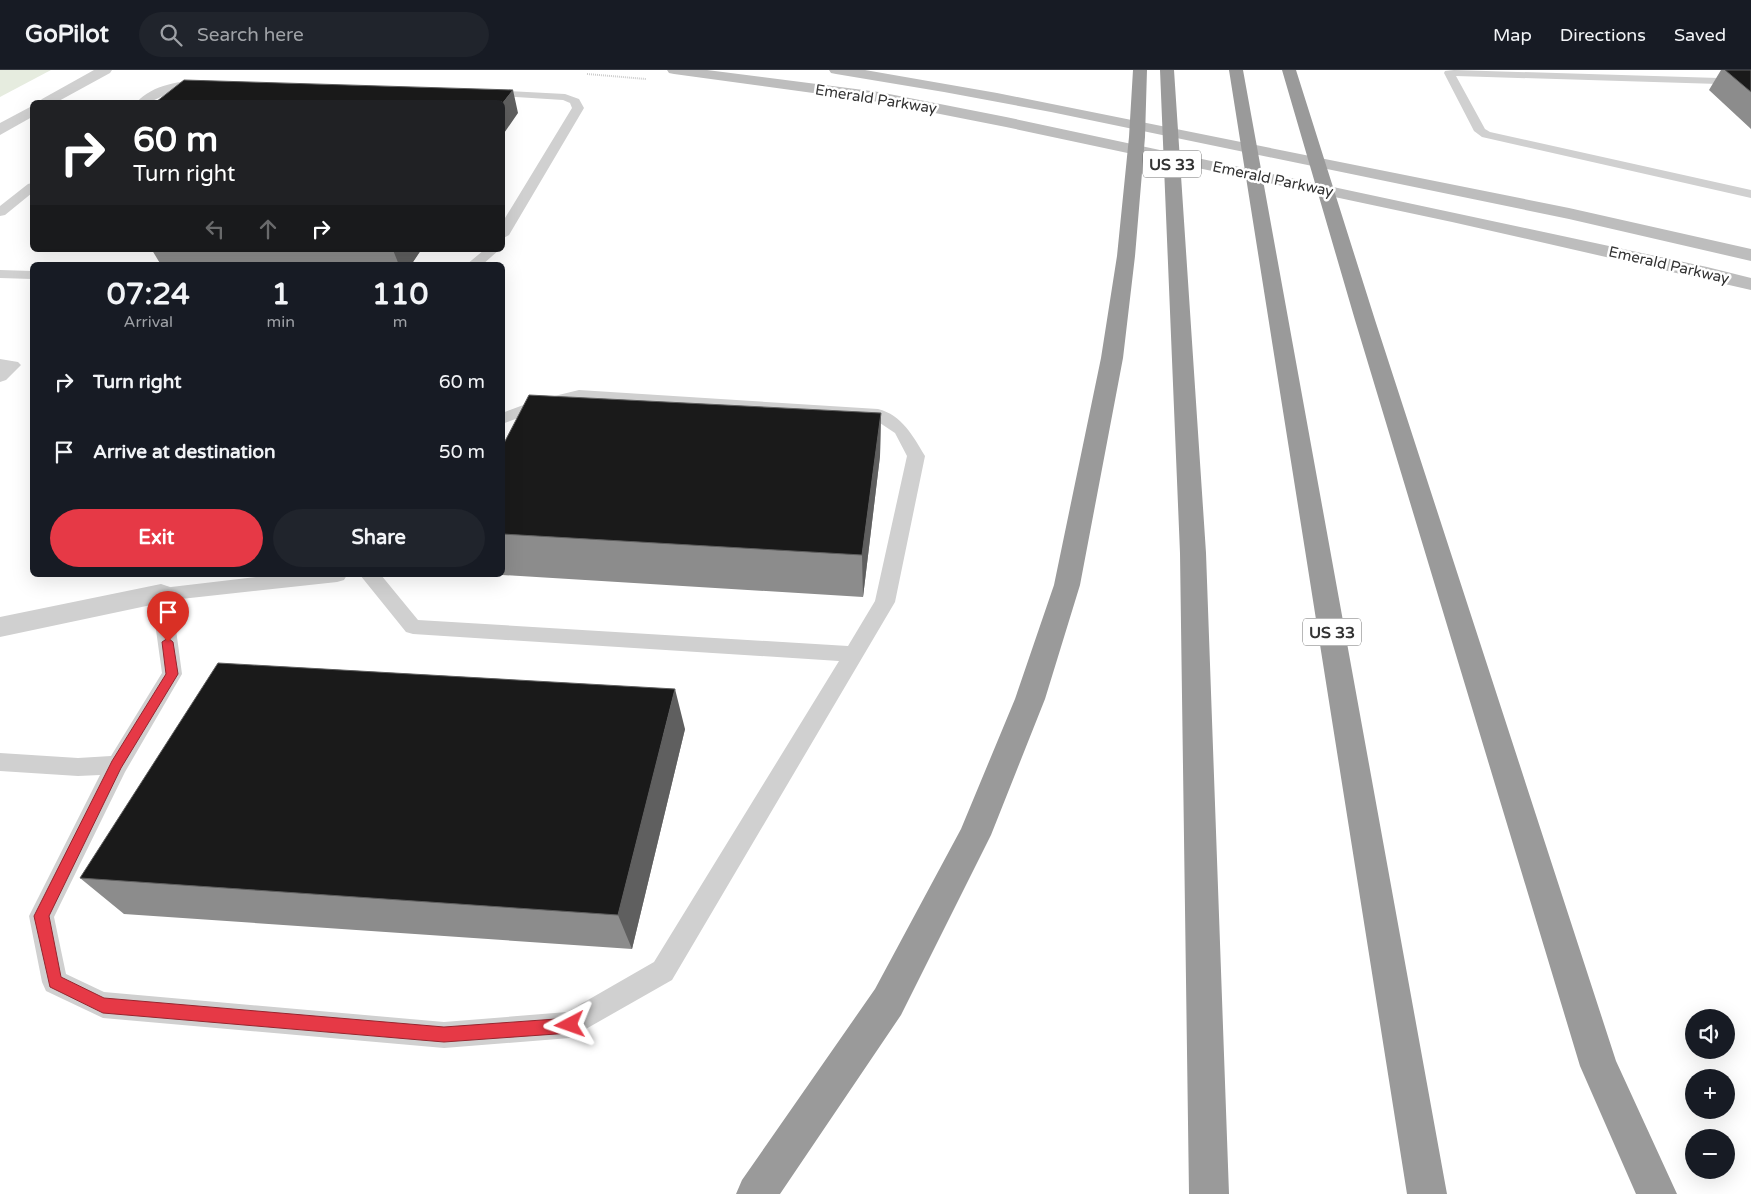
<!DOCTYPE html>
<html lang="en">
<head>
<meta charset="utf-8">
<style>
	:root { --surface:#171b24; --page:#20242c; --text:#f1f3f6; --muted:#9ea1a6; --line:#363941; --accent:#e63946 }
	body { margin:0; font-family:"Varela Round",sans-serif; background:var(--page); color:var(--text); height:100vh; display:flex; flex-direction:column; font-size:19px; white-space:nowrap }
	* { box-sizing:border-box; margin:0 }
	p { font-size:16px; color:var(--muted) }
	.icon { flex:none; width:28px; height:28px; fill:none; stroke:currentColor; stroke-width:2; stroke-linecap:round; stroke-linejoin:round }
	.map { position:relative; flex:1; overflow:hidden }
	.drawer { position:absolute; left:30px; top:192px; width:475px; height:315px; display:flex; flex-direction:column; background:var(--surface); border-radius:8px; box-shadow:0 5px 20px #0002 }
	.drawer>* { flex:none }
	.hud { position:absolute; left:30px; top:30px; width:475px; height:152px; border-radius:8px; box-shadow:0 5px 20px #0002; background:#202124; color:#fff; overflow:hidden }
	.tools { position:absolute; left:1685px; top:939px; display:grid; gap:10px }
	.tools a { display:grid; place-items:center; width:50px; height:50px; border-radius:50%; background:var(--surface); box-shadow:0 5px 20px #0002; font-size:25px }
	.pin { position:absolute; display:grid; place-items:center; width:42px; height:42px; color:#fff; margin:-51px -21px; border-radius:50% 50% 50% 0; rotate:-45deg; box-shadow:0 0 5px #0007 }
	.pin .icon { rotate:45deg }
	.me { position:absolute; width:55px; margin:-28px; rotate:266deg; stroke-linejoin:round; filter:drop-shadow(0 0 4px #0008) }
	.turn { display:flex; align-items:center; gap:18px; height:105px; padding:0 20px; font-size:22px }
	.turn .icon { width:65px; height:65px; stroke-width:2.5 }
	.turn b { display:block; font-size:35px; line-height:42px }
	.lanes { display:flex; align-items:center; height:48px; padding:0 20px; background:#0003; justify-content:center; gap:25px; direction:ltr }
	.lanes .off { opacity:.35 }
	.eta { display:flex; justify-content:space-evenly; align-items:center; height:85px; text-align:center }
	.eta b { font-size:30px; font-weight:800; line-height:35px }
	.cta { display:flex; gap:10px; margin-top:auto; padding:10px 20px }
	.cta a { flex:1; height:58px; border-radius:30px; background:var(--accent); color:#fff; font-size:20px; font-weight:800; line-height:58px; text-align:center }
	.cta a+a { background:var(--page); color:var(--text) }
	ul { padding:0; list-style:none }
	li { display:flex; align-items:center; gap:15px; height:70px; padding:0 20px }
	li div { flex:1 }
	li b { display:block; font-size:19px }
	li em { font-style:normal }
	header { display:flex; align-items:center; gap:30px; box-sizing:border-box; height:70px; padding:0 25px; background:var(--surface); border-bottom:1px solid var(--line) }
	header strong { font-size:24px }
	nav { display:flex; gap:28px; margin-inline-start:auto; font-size:18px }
	.search { width:350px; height:45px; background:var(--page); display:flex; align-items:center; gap:12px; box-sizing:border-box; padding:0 18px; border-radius:28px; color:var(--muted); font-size:19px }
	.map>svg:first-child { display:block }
</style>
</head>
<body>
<header>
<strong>GoPilot</strong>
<div class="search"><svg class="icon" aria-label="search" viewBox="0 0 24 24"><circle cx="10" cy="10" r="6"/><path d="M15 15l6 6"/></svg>Search here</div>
<nav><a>Map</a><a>Directions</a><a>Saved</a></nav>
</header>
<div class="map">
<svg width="1751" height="1124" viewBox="0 0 1751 1124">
	<rect width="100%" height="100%" fill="#fff"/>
	<path fill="#e6ecdf" d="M0,0h51l-51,27z"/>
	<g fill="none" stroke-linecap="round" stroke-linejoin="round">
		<path stroke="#cdcdcd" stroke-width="2" stroke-dasharray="1 1" stroke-linecap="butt" d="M587,4l59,5"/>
		<path fill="#d0d0d0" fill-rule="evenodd" d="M1454,0l297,9v6l-295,-9 29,53 5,3 261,58v8l-269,-61 -8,-6 -30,-58 1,-2z
			M204,10l5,3 -1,2 -28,3 -30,14h-13c15,-17 45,-22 67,-22z
			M488,20l77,4 14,5 5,9 -75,127 -7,4v-16l70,-115 -2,-5 -7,-3 -79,-5 -1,-2z
			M32,113v10l-27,22 -5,1v-10l28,-22z
			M484,180h15l-17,15h-16z
			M0,200l32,1v8l-32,-1z
			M0,289l18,3 3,3 -15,15 -6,2z
			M579,320l299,19c24,6 35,27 47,47l-30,146 -223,378 -102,58 -126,10 -341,-30 -57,-27 -4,-9 -13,-66 71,-141 -22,1 -78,-5v-18l78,5 33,-2 51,-83 -11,-79 3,-5 119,-14h74l-3,5 -7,2 -165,18 10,74 -57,98 -71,145 12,57 38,18 340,30 123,-10 87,-50 185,-301 -426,-27 -7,-2 -46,-57h21l37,45 430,26 27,-45 32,-145 -12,-23 -21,-14 -295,-19 -34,8 -43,16v-11l32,-12z"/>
		<path fill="#d0d0d0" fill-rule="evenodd" d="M94,0h18l-2,3 -53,29h-18l3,-3z
			M32,36v11l-32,18v-12z
			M161,514l9,3 4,7 -4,7 -170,36v-20z"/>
		<path fill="#bdbdbd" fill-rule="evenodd" d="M667,0h40l172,22 127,25 701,150 44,11v12l-299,-68 -446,-95 -127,-25 -205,-28 -5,-1z
			M829,0h36l132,23 572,115 182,41v12l-182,-42 -518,-107 -107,-20 -108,-18 -5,-1z"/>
		<path fill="#9a9a9a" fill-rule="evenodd" d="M1133,0h14l-2,67 -10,119 -12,102 -43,227 -35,114 -54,136 -90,180 -121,179h-44l6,-14 133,-191 86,-160 54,-130 39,-114 47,-227 16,-102 12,-119z
			M1160,0h14l32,483 23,641h-40l-9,-641z
			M1229,0h14l204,1124h-40z
			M1282,0h14l79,250 241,741 61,133h-41l-56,-128 -225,-746z"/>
	</g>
	<path fill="#8c8c8c" d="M1721,0h30v59l-42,-39z
		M152,180h269l-10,15h-250z
		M881,343l-1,43 -17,141 -361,-22v-128z
		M685,659l-53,220 -508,-35 -44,-36z"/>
	<path fill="#5f5f5f" d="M513,20l5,23 -16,23v-32z
		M393,180h28l-10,15h-12z
		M881,343l-1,43 -17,141 -1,-42z
		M675,619l10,40 -53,220 -14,-34z"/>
	<path fill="#1a1a1a" stroke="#5f5f5f" d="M1725,0h26v22z
		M184,10l329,10 -11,14v-2h-346z
		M529,325l352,18 -19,142 -360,-21v-87z
		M218,593l457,26 -57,226 -538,-37z"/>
	<path fill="#e63946" stroke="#96252e" d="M168,568l5,4 5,32 -57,94 -72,148 12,61 43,21 340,29 126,-9 5,2 2,5 -2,6 -5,2 -126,9 -341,-29 -53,-26 -16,-71 78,-155 54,-87 -4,-32z"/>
	<g text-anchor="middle" stroke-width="5" stroke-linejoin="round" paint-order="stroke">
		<g font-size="15" fill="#333" stroke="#fff">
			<text transform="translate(876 29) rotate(9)" y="5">Emerald Parkway</text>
			<text transform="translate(1273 109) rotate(12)" y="5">Emerald Parkway</text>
			<text transform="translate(1669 195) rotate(13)" y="5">Emerald Parkway</text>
		</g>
		<g fill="#fff" stroke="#707070" stroke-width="1">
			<rect x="1143" y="80.5" width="58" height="27" rx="4"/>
			<rect x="1303" y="548.5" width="58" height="27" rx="4"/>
		</g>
		<g font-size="16" font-weight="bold" fill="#333">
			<text x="1172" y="100">US 33</text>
			<text x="1332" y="568">US 33</text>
		</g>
	</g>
</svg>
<div class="tools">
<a><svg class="icon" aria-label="sound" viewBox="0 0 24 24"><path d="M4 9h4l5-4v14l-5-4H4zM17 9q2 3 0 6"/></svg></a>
<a>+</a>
<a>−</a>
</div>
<div class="pin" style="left:168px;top:572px;background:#d93025"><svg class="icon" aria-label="arrive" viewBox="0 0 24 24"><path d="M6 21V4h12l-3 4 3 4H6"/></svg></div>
<svg class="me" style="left:570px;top:955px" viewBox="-20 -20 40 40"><path d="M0-17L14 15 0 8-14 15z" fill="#e63946" stroke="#fff" stroke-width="4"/></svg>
<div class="hud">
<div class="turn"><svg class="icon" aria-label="right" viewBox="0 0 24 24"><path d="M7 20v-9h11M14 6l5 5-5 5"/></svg><div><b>60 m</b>Turn right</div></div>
<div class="lanes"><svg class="icon off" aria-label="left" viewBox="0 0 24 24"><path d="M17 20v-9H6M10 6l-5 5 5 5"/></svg><svg class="icon off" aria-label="ahead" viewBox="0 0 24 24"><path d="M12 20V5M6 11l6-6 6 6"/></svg><svg class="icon" aria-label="right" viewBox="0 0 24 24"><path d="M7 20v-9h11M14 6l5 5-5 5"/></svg></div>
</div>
<section class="drawer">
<div class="eta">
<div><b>07:24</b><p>Arrival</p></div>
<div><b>1</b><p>min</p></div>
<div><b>110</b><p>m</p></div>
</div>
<ul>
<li><svg class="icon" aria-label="right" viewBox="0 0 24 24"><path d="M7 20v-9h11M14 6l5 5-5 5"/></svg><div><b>Turn right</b></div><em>60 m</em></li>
<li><svg class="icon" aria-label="arrive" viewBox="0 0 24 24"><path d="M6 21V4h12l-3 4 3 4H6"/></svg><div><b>Arrive at destination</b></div><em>50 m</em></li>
</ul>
<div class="cta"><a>Exit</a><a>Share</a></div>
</section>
</div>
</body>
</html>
